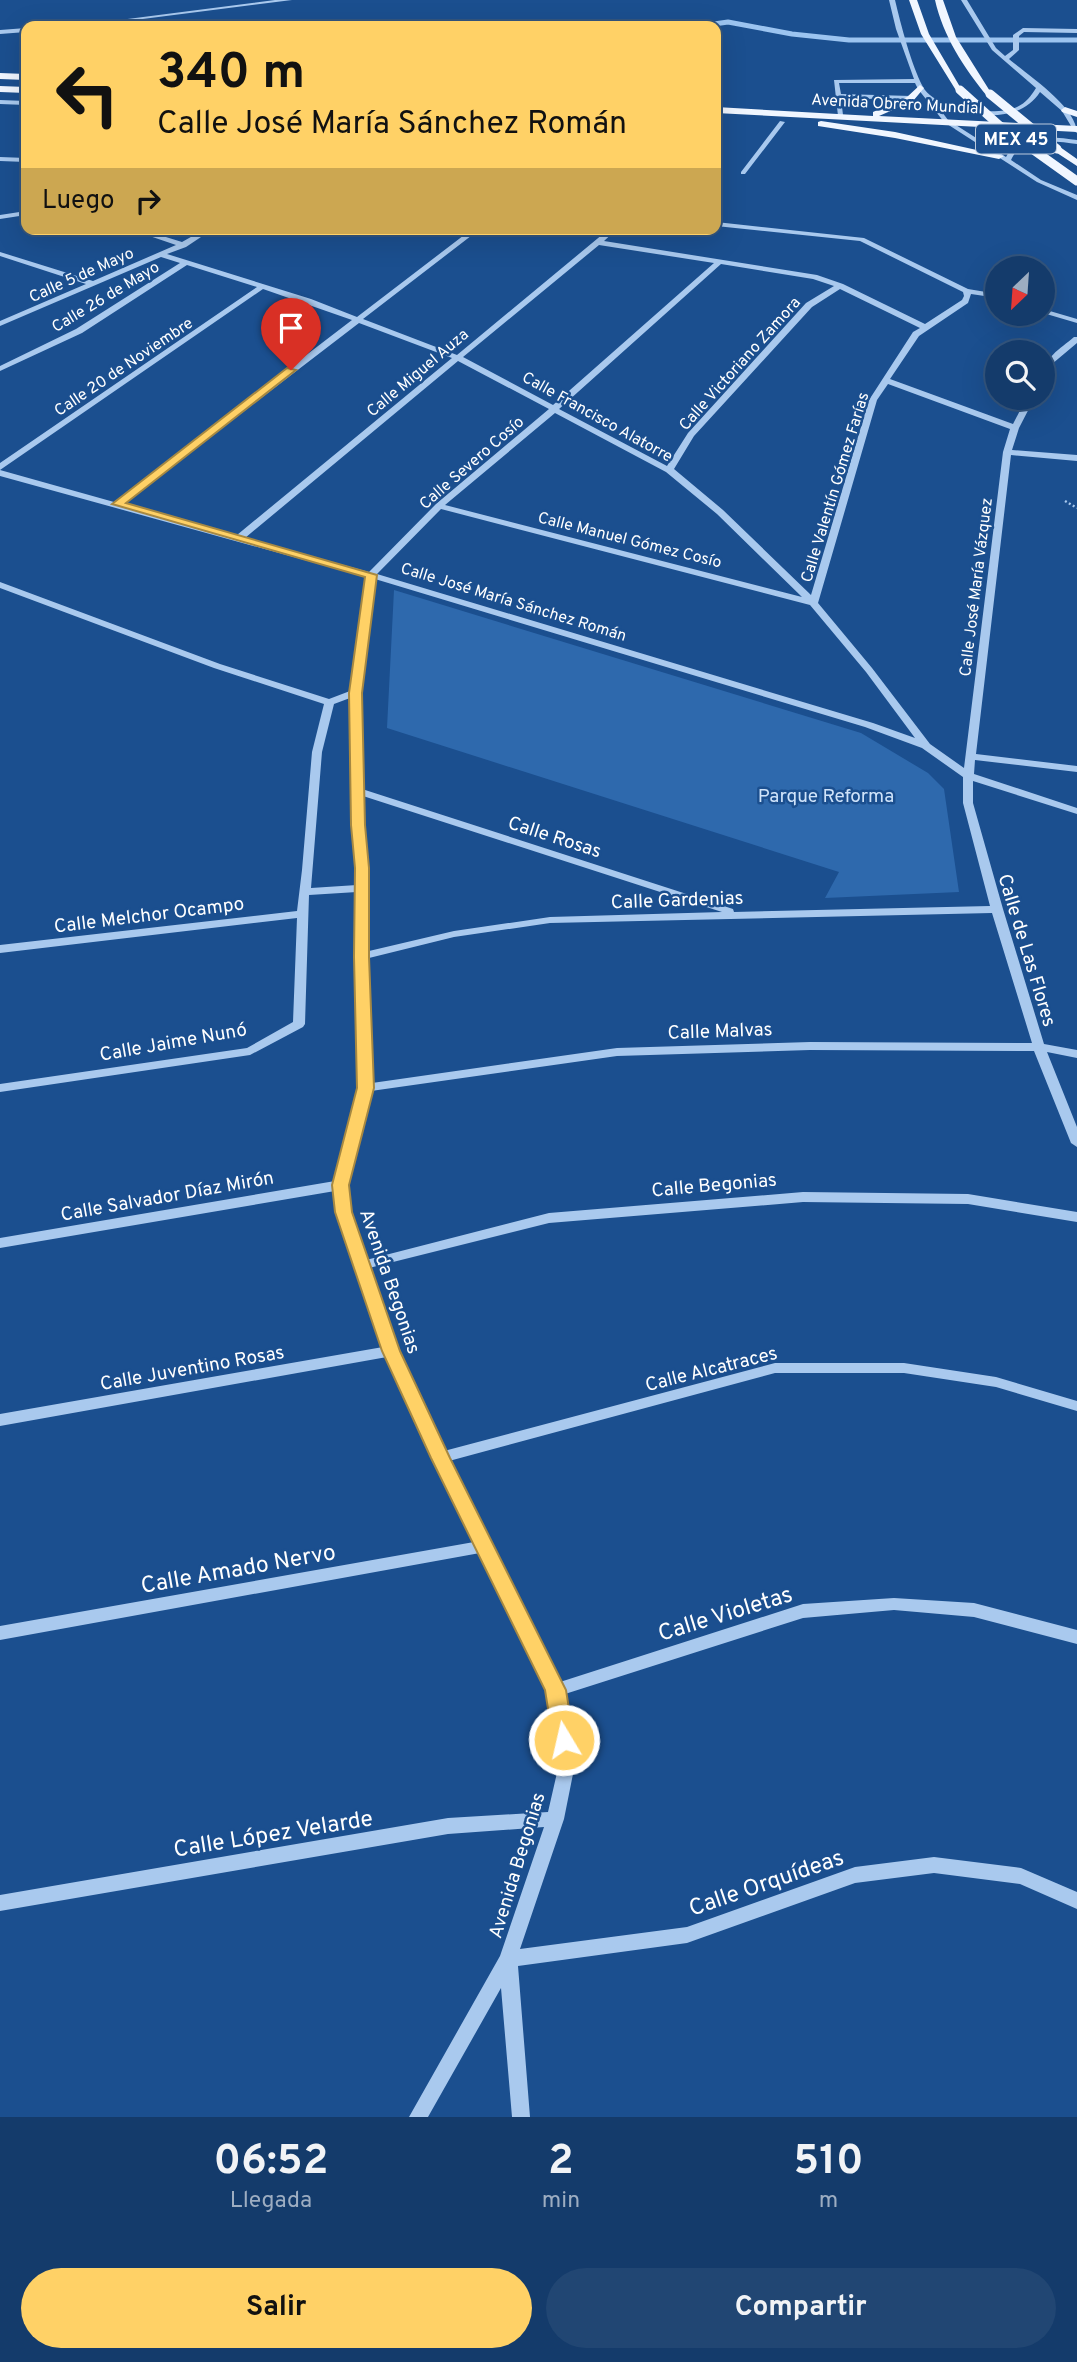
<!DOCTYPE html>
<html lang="es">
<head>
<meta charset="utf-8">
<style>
	:root { --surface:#143b6b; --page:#214673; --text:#f1f3f6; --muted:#9dadc1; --line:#33557e; --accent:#ffd166 }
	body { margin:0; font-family:Overpass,sans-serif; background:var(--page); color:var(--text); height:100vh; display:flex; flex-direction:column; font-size:26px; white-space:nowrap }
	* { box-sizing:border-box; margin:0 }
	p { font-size:23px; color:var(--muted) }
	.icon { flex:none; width:38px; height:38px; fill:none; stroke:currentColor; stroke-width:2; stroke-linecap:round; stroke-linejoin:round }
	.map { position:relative; height:2117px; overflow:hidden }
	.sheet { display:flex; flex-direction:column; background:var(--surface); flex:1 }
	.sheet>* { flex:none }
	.hud { position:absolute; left:21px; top:21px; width:700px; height:214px; border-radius:14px; box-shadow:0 7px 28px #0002,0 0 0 2px var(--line); background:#ffd166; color:#111; overflow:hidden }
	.needle { width:46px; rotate:205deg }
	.controls { position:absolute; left:985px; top:256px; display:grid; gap:14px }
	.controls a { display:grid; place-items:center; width:70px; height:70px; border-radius:50%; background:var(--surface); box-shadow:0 7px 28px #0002,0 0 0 2px var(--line); font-size:35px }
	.pin { position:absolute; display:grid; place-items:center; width:60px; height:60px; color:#fff; margin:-72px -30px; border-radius:50% 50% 50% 0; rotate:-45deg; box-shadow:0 0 7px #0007 }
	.pin .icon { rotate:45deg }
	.me { position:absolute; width:77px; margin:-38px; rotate:351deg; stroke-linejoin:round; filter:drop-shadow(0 0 5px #0008) }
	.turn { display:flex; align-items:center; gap:24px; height:147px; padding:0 21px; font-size:32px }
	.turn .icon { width:91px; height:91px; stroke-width:2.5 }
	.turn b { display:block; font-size:49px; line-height:60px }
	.then { display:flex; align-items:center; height:66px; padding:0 21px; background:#0003; gap:14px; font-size:26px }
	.eta { display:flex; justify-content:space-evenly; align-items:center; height:119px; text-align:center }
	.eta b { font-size:42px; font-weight:700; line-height:49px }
	.primary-button { display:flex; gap:14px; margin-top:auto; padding:14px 21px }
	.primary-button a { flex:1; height:80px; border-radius:42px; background:var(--accent); color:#111; font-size:28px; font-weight:700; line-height:80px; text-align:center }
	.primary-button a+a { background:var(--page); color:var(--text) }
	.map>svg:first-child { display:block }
</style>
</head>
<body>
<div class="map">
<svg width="1077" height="2117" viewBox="0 0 1077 2117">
	<rect width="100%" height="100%" fill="#1b4f8f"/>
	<path fill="#2e69ad" d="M394,590l467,143 67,40 16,16 15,103 -134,6 14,-26 -452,-144z"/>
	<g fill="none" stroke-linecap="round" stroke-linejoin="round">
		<path stroke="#9cc4f0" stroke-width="5" d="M700,26l28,-4 64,12 57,6h228"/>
		<path stroke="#a9c9ee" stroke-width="2.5" stroke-dasharray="2 2.5" stroke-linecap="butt" d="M361,25l20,1
			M1065,501l12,7"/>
		<path fill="#a9c9ee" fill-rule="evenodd" d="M275,0h17l-204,26h-15z
			M889,0h6c6,25 16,64 28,87 11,22 73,30 94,20 9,-4 14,-11 19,-19l-44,-38 -31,-50h6l29,48 9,8 8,-6v-15l10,-7 54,1v4l-53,-1 -5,4v14l-10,9c19,16 68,48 68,74l-3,-2 -12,-20 -22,-19c-22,34 -72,24 -104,12l12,16 58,37c12,-25 49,-20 71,-17v4c-21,-3 -56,-8 -66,16l30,20 36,15v5l-40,-18 -93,-60 -26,-33 -3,-6h-76l2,11 70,2 3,2 -3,2 -70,-2 2,17 -5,1 -4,-36 80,-1 -18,-50z
			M341,23l2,3h-77l3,-2z
			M26,28v4l-26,2v-4z
			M0,100l26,1v4l-26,-1z
			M780,121l5,1 -40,52h-4v-2z
			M0,157l26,1v4l-26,-1z
			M26,211v4l-26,4v-4z
			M716,222l148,16 104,51 30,5v4l-27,-4 -3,9 -49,33 -29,43 123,45 14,-27h8l-16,31 -7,22 65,5v6l-66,-6 -35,299 101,12v6l-102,-12 -1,14 103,34v6l-104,-33v22l30,106 41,135 33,6v8l-30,-6 30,75v20l-6,-4 -37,-92 -224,-1 -193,6 -246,35 -23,94 2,27 16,48 183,-47 254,-21 165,2 109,18v10l-109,-18 -165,-2 -254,21 -180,45 29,83 46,100 331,-88h129l92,14 81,24v10l-81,-24 -92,-14h-129l-326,88 111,221 243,-78 91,-6 80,5 103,27v14l-103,-27 -80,-7 -91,8 -238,76 10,70 -11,55 -44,130 167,-22 168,-60 79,-10 87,11 56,24v17l-57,-25 -86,-11 -79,10 -168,60 -169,23 12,151h-18l-11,-129 -73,129h-19l91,-161 44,-129 -96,7 -448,77v-16l448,-77 100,-6 11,-48 -11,-74 -68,-137 -480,87v-14l474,-84 -41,-84 -46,-101 -387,69v-12l383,-67 -30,-81 -17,-54 -1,-21 -335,57v-10l335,-57 25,-93 -2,-128 -3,-3 3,-3 -1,-62 -48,3 -4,129 -2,3 -53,28 -250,37v-8l247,-36 46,-26 4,-104 -297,35v-8l297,-34 5,-41 10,-118 12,-48 -110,-36 -214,-80v-6l220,82 109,35 21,-8 16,-114 -366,-101v-6l114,32 238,-182 -89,-31 -263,181v-7l257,-176 -70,-22 -105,68 -82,38v-5l76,-37 104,-66 -19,-6 -161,69v-5l86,-37 -86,-28v-4l93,29 83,-36 -47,-16h11l42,13 23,-13h8l-27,18 -19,7 144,45 46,18 115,-88h8l-117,90 94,36 152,-126h8l-13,12 213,34 26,9 82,40 37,-24 2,-4 -1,-4 -103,-51 -144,-15zM599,245l115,18 -161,142 -90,-48zM721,264l92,15 21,7 -28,17 -118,130 -21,33 -108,-57zM840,289l80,39 -7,4 -44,68 -58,195 -88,-85 -49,-41 20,-33 118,-129zM359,323l93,35 -215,177 -114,-31zM458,361l91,48 -113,95 -67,68 -124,-34zM888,384l122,45 -7,23 -39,316 -34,-24 -58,-76 -54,-65 59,-203zM555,413l111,59 51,42 85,83 -357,-92zM441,509l369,96 56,67 49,66 -42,-15 -496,-149zM375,579l490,148 57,21 41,29v26l27,103 -256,6 -1,-3 -371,-120 -2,-96zM350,698l3,127 4,60 -46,3 11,-136 12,-48zM363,796l359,116 -172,5 -96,14 -85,20 -1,-83zM992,913l40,130 -222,-1 -193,6 -245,35 -3,-125 85,-21 96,-14z
			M1043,309l34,10v4l-34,-10z
			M1074,337h3v6l-25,21 -6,13h-3c0,-19 17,-28 31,-40z"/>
		<path fill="#f0f6ff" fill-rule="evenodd" d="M909,0h8l12,34 34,58h-6l-36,-58z
			M935,0h8l13,37 37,59h-6c-23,-28 -44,-60 -52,-96z
			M0,73l26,1v6l-26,-1z
			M920,85l4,3 -11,13 -34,15 198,10v6l-361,-19v-6l157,9v-4l34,-15z
			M0,86l26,1v6l-26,-1z
			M1065,107l12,4v6l-15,-5 -1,-2z
			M821,121l74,11 109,24 -5,3 -104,-21 -77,-12v-4z
			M1054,147h6l17,12v7l-23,-15z"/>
		<path stroke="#f0f6ff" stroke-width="9" d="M960,90l40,36 77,55
			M990,94l67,55"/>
	</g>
	<path fill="#ffd166" stroke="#a68842" stroke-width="2" d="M287,368l9,2 -170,133 251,72 -15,118 3,132 4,43v89l5,131 -25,97 3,27 48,139 50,107 116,232 8,50 -3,6 -7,3 -8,-3 -3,-6 -8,-50 -114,-232 -49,-107 -47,-139 -3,-27 25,-97 -3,-131 1,-89 -4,-43 -2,-132 16,-116 -253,-73z"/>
	<g text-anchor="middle" stroke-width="5" stroke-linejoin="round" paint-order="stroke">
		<g font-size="16" fill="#fff" stroke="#1b4f8f">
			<text transform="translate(897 103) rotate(3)" y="6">Avenida Obrero Mundial</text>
			<text transform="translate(81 274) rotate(-24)" y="6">Calle 5 de Mayo</text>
			<text transform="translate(105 296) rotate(-31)" y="6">Calle 26 de Mayo</text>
			<text transform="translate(739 363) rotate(-48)" y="6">Calle Victoriano Zamora</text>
			<text transform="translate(123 366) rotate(-34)" y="6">Calle 20 de Noviembre</text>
			<text transform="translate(417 372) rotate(-40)" y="6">Calle Miguel Auza</text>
			<text transform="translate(598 416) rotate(29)" y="6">Calle Francisco Alatorre</text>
			<text transform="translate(471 462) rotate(-41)" y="6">Calle Severo Cosío</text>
			<text transform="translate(834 487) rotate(-73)" y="6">Calle Valentín Gómez Farías</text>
			<text transform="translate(630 539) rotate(14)" y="6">Calle Manuel Gómez Cosío</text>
			<text transform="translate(975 587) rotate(-83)" y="6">Calle José María Vázquez</text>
			<text transform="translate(514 601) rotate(17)" y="6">Calle José María Sánchez Román</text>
		</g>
		<rect fill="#1b4f8f" stroke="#bbcadd" stroke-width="2" x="976" y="124.5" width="80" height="29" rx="5"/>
		<g font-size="18" font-weight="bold" fill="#fff">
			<text x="1016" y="145">MEX 45</text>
		</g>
		<g font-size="19" fill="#cfe3fa" stroke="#1b4f8f">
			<text x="826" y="802">Parque Reforma</text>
		</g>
		<g font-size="19" fill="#fff" stroke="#1b4f8f">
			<text transform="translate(555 836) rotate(18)" y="7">Calle Rosas</text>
			<text transform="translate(677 899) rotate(-2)" y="7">Calle Gardenias</text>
			<text transform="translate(149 914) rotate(-7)" y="7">Calle Melchor Ocampo</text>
			<text transform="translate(1028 950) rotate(73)" y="7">Calle de Las Flores</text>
			<text transform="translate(720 1030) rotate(-2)" y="7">Calle Malvas</text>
			<text transform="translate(173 1041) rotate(-10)" y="7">Calle Jaime Nunó</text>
			<text transform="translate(714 1184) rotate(-5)" y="7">Calle Begonias</text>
			<text transform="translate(167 1195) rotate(-10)" y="7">Calle Salvador Díaz Mirón</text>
			<text transform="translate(391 1281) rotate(71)" y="7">Avenida Begonias</text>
			<text transform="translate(192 1367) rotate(-10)" y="7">Calle Juventino Rosas</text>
			<text transform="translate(711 1368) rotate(-14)" y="7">Calle Alcatraces</text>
			<text transform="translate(516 1865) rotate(-73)" y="7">Avenida Begonias</text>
		</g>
		<g font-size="23" fill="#fff" stroke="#1b4f8f">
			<text transform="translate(238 1568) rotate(-10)" y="8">Calle Amado Nervo</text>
			<text transform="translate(725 1613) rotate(-17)" y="8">Calle Violetas</text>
			<text transform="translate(273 1833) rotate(-9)" y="8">Calle López Velarde</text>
			<text transform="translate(766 1882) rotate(-19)" y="8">Calle Orquídeas</text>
		</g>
	</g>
</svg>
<div class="controls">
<a><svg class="needle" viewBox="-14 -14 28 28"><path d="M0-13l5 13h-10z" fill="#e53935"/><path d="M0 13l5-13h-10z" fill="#9dadc1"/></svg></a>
<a><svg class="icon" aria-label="search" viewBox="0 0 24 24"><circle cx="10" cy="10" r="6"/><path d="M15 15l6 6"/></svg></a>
</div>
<div class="pin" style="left:291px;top:370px;background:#d93025"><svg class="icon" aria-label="arrive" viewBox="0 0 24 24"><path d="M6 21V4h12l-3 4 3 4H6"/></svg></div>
<svg class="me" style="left:564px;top:1740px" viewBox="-20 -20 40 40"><circle r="17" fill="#ffd166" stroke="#fff" stroke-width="3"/><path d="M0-11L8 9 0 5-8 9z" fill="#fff"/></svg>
<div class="hud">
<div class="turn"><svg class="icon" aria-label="left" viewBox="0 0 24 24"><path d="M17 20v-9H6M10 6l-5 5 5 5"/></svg><div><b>340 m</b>Calle José María Sánchez Román</div></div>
<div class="then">Luego<svg class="icon" aria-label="right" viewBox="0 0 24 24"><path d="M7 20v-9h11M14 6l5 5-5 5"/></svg></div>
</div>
</div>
<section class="sheet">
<div class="eta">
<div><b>06:52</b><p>Llegada</p></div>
<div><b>2</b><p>min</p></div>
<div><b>510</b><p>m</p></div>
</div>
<div class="primary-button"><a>Salir</a><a>Compartir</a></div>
</section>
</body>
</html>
